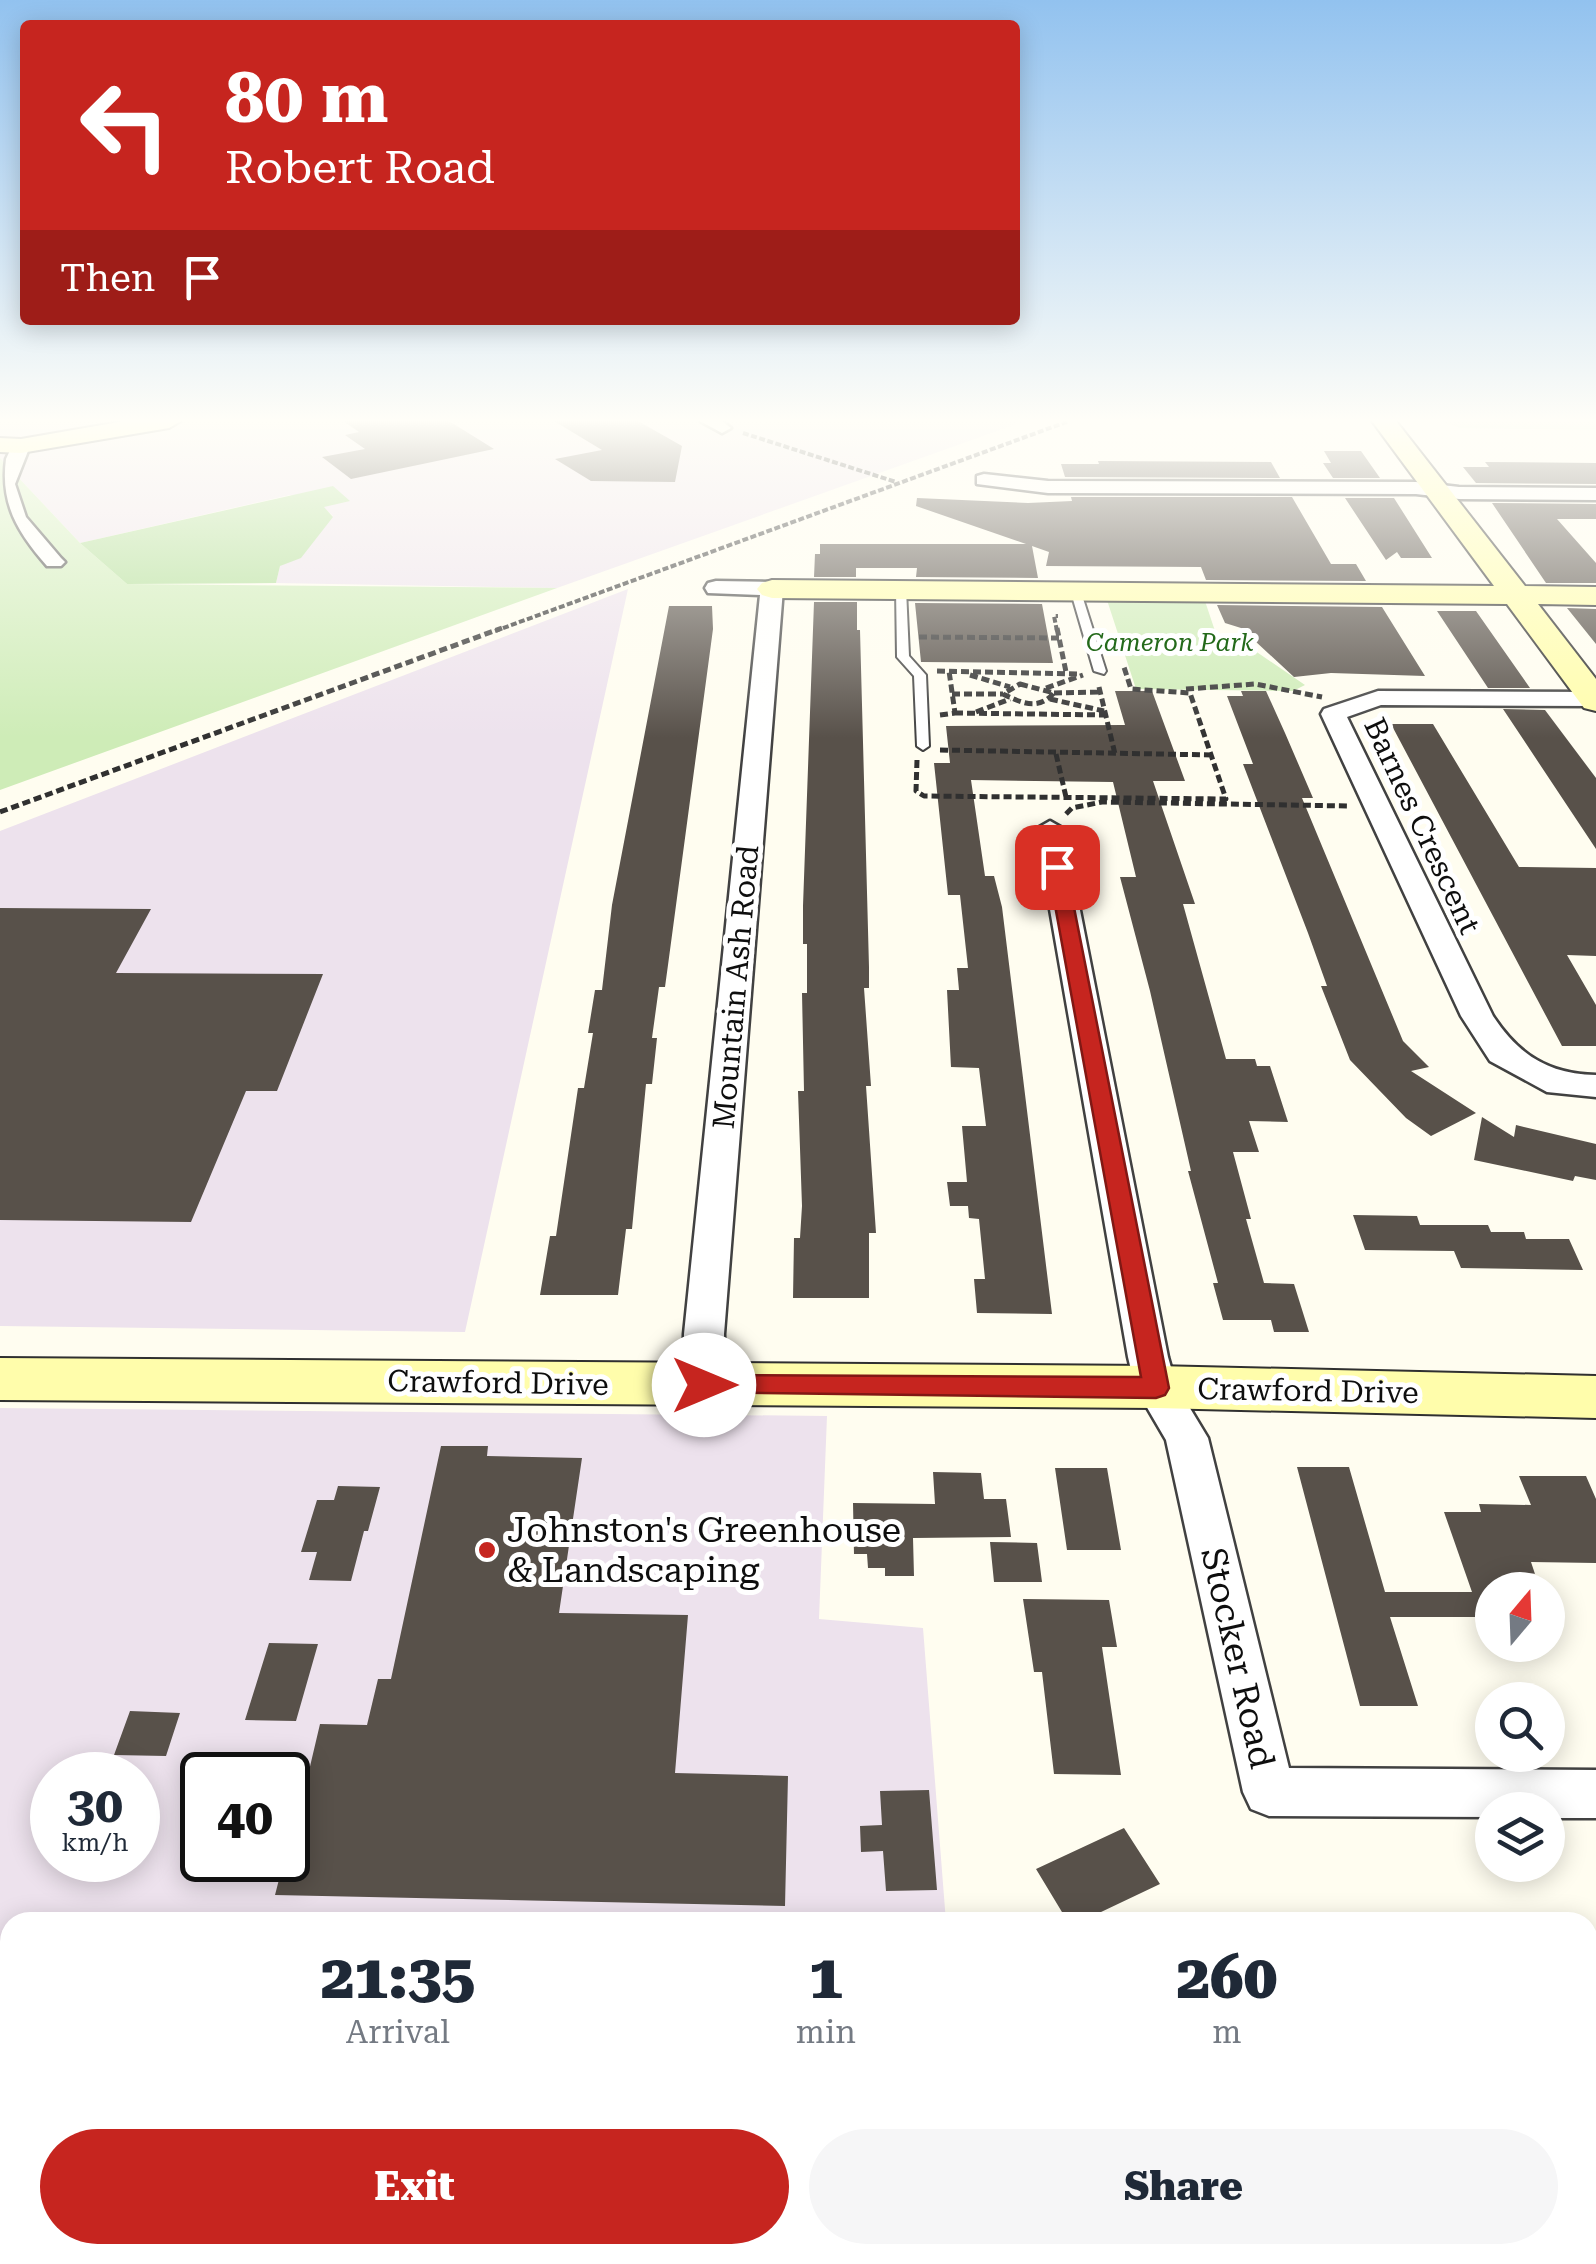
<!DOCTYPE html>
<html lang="en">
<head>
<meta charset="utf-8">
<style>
	:root { --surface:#fff; --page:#f6f6f7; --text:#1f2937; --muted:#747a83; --accent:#c6251f }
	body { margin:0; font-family:"Roboto Serif",serif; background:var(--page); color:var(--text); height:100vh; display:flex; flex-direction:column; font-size:38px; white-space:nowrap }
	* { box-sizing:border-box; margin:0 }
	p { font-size:32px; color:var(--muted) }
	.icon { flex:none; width:55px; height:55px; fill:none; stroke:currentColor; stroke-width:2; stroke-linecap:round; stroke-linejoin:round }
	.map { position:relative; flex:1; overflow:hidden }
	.panel { position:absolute; left:0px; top:1912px; width:1598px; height:352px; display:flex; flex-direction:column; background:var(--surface); border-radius:30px 30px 0 0; box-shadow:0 5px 25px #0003 }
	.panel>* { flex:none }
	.top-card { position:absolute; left:20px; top:20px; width:1000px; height:305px; border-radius:10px; box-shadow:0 5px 25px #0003; background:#c6251f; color:#fff; overflow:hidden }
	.needle { width:65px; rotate:19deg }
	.controls { position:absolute; left:1475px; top:1572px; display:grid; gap:20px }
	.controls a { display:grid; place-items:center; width:90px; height:90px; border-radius:50%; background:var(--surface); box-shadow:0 5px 25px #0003; font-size:50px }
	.speed { position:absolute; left:30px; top:1752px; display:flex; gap:20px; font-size:50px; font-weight:700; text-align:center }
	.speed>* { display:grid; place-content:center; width:130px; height:130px; border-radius:50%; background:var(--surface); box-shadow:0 5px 25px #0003; line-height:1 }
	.speed small { font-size:25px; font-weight:400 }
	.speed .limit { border:5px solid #111; border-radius:15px; background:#fff; color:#111 }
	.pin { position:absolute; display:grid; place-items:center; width:85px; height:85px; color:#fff; margin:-42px; border-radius:20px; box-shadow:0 5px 15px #0006 }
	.me { position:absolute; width:110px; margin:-55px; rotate:90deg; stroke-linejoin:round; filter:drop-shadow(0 0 8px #0008) }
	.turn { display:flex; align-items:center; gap:35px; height:210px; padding:0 40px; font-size:45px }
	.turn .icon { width:130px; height:130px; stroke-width:2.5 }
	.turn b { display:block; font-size:70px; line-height:85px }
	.then { display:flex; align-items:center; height:95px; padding:0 40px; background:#0003; gap:20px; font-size:38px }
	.eta { display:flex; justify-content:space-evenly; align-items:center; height:170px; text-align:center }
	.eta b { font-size:60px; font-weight:800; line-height:70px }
	.action { display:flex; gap:20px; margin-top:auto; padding:20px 40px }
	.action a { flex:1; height:115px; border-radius:60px; background:var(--accent); color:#fff; font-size:40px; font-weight:800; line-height:115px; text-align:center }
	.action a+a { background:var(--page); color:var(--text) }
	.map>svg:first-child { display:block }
</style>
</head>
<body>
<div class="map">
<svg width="1596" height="2264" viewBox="0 0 1596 2264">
	<rect width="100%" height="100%" fill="#fffdf0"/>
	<path fill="#ede2ed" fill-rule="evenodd" d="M0,421h1025l-468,167 -281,-5 4,-17 53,-50 -10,-9 -33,-12 -210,48 -80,-85z
		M628,589l-163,743 -465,-6v-495z
		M0,1408l827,8 -8,203 104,9 23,294h-936v143h-10zM52,1775h86v85h-86zM202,1775h86v85h-86z"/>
	<path fill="#ceecb7" d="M0,458l80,85 47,41 430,4 -557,202z
		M1106,597l98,1 15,45 26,1 60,41 -12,6 -157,-2z
		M0,2065h10v190h1578v-162h8v171h-1596z"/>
	<path fill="#afdd95" d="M333,486l17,15 -26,6 9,10 -32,41 -21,8 -4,17 -149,1 -47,-41z"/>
	<path fill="#e1f2c9" d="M1443,421h153v9l-137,-2z"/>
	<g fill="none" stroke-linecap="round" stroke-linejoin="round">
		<path stroke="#3586d4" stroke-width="16" d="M0,2215l10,1
			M1588,2251l8,1"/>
	</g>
	<path fill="#58514a" d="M343,421h106l45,28 -143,30 -29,-22 43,-8 -20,-14 14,-3z
		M554,421h84l44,25 -7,36 -84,-1 -36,-22 47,-9z
		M1324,451h37l19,27h-47l-10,-15h8z
		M1098,461l173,1 9,16 -215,-1 -4,-13h38z
		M1485,462l111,1v21l-120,-1 -13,-16h26z
		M1071,497h221l39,67h25l10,17 -160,-1 -5,-13 -155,-1 3,-14 -17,-6 6,32 -122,-1 1,-9h-61v9h-42l1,-23h5v-10h206l-110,-38 1,-8 111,5 44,-2z
		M1345,498h49l38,60h-31l-4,-6 -11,8z
		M1492,503l104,1v15h-39l39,44v20h-50z
		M814,602h43v28h3l9,337v21h-5l7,98h-5l10,147h-7v65h-76l1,-60h6l2,-32 -4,-115h6l-2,-98h5v-49h-4v-38z
		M915,603l127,1 11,59 -132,-1z
		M1217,605l165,2 43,69 -94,-3 -37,4 -53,-49 -16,-5z
		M669,606h43l1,23 -45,336 -3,22h-6l-7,51h5l-5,46h-6l-14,145h-6l-8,66h-78l10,-59h6l22,-148h6l9,-55h-5l7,-43h7l10,-85z
		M1567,608l29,1v35z
		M1437,611h39l54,77h-42z
		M1115,691h37l33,90h-32l42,123h-12l43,155h29l2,7h13l18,56 -39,-1 10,31h-26l18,67h-5l18,64 30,1 15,48h-35l-3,-12h-48l-10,-37h5l-30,-112h3l-41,-180 -30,-114h16l-23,-95 -142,-2 14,96h9l8,31 50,407 -75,-1 -3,-34h11l-6,-60 -10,-1 -1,-12h-18l-3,-24h20l-5,-56h24l-7,-58 -28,-1 -4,-77h12l-2,-22h11l-8,-73h-12l-14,-132h16l-4,-37 179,-1z
		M1241,691h25l19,42 28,65h-11l101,243 26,26 -18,4 65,42 -45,23 -25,-18 -56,-58 -29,-74h6l-19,-53 -65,-169h10l-26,-68h16z
		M1503,709l42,1 51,68v71z
		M1391,724h42l86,143 77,1v88l-29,-1 29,50v41h-34z
		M0,908l151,1 -35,64 207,1 -46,117h-31l-55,131 -191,-2z
		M1482,1117l32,20 2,-12 80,19v36l-21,-4 -2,5 -99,-21z
		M1353,1215l64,1 3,9h68l3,7h33l2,7h43l14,31 -122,-2 -7,-17 -89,-1z
		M441,1446h47l-1,10 95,2 -23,155 129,2 -13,158 113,3 -3,130 -510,-11 9,-35h4l32,-136 47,1 11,-46h13z
		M1297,1467h52l36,125h87l-28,-80h37l-2,-8 52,1 -12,-29h67l10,23v64l-65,-1 4,12h-18l6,16h-31v49l-4,1 -7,-23h-91l28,89h-58z
		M1055,1468h52l14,82h-54z
		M933,1472l48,1 3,26h22l5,38 -98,1 1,38h-29v-8h-17l-1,-14h-13l-1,-51 82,1z
		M338,1486l42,1 -12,44h-4l-13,50 -42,-1 8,-28h-16l16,-52h17z
		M990,1542l47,1 5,39h-48z
		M1023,1599l86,1 8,47h-15l19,128 -67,-1 -12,-102h-8z
		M269,1643l49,1 -22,77 -51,-1z
		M130,1711l50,2 -14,43 -52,-1z
		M929,1790l8,100 -51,1 -3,-40 -22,1 -1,-26 22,-1 -2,-34z
		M1124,1828l36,56 -80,38h-12l-32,-53z"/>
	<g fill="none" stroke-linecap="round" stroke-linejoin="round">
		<defs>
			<path id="lane" d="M901,586l5,3 3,67 17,19 3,71 -6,4 -6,-4 -3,-70 -17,-19 -1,-68z
				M1075,586l5,3 26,82 -2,3 -10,-3 -24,-82z"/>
			<path id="street" d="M700,421h22l9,7 -9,5z
				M21,441l9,5 -15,38 11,33 35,41 4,4 -4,4h-14c-29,-33 -47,-62 -41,-107 5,-10 5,-15 15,-18z
				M984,474l64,7 368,1 43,5 137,1v12l-137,-1 -43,-5 -368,-1 -71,-9v-8z
				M716,581l56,1 11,7 -59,745 1,51 -6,11 -15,5 -15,-5 -6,-11 1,-51 76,-739 -52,-2 -3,-5 3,-5z
				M1378,691l218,1 -1,14 -214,-1 -34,12 146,299c26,39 55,58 103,59v22l-49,-5 -57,-31 -29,-45 -140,-302 3,-5z
				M1050,821l14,8 104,528 8,28 32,53 81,330 307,2v48h-48v-8h-56v7l-223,-1 -18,-7 -8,-17 -77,-352 -31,-53 -7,-30 -92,-528z"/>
			<path id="secondary" d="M125,421h56l-12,7 -148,25 -21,-1v-14l21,1z
				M1372,421h24l129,165 71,1v18l-58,-1 58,75v32l-12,-3 -77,-104 -735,-6 -10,-3 -5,-6 5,-6 10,-3 722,6z
				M0,1358l1156,8 440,10v42l-440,-10 -1156,-8z"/>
		</defs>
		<use href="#lane" stroke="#414141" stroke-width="4"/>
		<use href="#street" stroke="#414141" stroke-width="5"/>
		<use href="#secondary" stroke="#303030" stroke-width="4"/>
		<path stroke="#303030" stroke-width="4" stroke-dasharray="6 2.5" stroke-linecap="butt" d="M743,433l153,49
			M495,631l574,-210
			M1057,631l-3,-15h4"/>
		<path stroke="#303030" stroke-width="5" stroke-dasharray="8 4" stroke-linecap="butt" d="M1057,628l9,44
			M919,637l141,1
			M937,671l143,3
			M970,675l40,12
			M1020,684l34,9c-16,18 -32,10 -51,1z
			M1099,687l16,67
			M1046,688l37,-13
			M1186,689l69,-5 67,13
			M1054,693l46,-1
			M952,694h51
			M1050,699l54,12
			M976,712l34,-13
			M955,713l150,2
			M940,715l15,-2 -6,-42
			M940,750l274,5
			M1056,754l10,43
			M917,760l-1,31 8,5 302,3 -36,-106 -59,-4 -8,-25
			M0,812l502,-184
			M1066,814l6,-6 30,-6 248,4"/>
		<use href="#lane" fill="#fff" fill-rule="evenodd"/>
		<use href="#street" fill="#fff" fill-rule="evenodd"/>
		<use href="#secondary" fill="#fffdab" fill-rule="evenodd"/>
	</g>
	<linearGradient id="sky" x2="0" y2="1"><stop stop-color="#92c2ef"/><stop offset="0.57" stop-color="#fffef8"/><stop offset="1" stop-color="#fffef8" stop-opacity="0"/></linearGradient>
	<rect width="1596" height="738" fill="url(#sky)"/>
	<path fill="#c6251f" stroke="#811814" stroke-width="2.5" d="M1057,861l9,6 103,521 -4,7 -9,3 -462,-6 -4,-7 4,-7 10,-3 437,2 -93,-510z"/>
	<circle fill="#c6251f" stroke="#fff" stroke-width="4" cx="487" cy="1550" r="10"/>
	<g text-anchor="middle" stroke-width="10" stroke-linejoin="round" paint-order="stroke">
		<g font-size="25" font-style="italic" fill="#246a1b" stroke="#fff">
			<text x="1170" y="651">Cameron Park</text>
		</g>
		<g font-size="30" fill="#0e0e0e" stroke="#fff">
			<text transform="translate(1422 826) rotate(65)" y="10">Barnes Crescent</text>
			<text transform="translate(736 987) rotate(-85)" y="10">Mountain Ash Road</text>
			<text transform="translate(498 1383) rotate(1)" y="10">Crawford Drive</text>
			<text transform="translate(1308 1391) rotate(1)" y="10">Crawford Drive</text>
		</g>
		<g font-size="35" fill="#0e0e0e" stroke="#fff" text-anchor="start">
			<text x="507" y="1542">Johnston's Greenhouse<tspan x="507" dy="40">&amp; Landscaping</tspan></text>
		</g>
		<g font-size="35" fill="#0e0e0e" stroke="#fff">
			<text transform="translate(1238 1658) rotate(77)" y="12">Stocker Road</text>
		</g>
	</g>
</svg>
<div class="controls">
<a><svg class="needle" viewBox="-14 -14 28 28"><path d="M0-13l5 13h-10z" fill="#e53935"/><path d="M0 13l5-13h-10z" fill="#747a83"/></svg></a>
<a><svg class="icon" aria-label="search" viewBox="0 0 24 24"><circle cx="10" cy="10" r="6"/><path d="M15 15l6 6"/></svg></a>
<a><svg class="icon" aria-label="layers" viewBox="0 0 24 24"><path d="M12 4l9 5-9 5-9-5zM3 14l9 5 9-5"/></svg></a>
</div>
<div class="speed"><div>30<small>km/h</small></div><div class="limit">40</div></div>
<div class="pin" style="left:1057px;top:867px;background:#d93025"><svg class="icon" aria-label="arrive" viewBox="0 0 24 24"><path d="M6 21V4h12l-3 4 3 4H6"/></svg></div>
<svg class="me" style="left:704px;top:1385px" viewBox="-20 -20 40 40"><circle r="19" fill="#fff"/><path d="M0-13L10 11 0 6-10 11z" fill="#c6251f"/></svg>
<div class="top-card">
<div class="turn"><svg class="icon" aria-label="left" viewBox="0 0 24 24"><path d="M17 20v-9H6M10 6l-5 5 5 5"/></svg><div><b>80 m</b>Robert Road</div></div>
<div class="then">Then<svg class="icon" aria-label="arrive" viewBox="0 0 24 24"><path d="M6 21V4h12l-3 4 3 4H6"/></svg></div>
</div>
<section class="panel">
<div class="eta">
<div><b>21:35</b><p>Arrival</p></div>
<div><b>1</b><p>min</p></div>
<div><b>260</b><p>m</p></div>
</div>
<div class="action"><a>Exit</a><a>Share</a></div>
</section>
</div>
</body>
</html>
